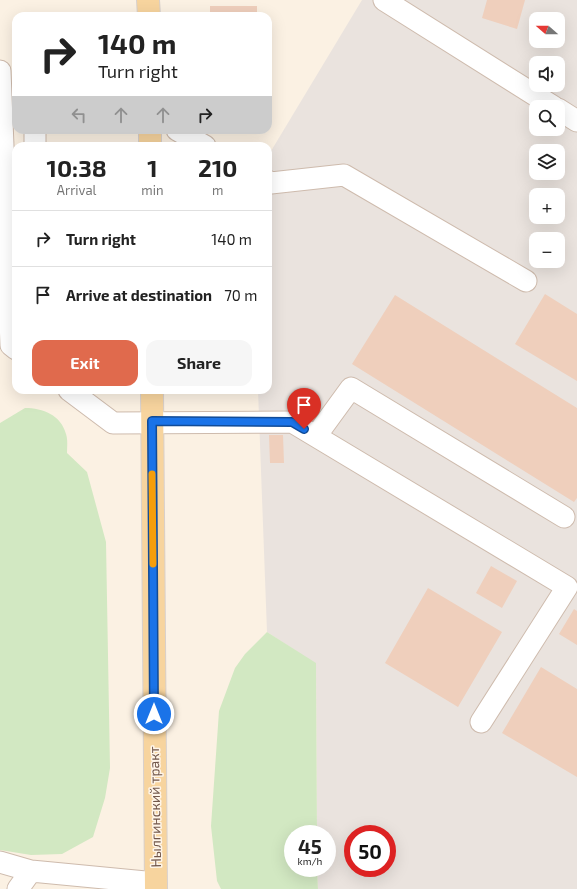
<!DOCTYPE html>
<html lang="en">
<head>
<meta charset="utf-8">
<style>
	:root { --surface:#fff; --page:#f6f6f6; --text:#222; --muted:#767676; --line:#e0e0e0; --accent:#e06a4d }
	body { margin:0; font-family:"Exo 2",sans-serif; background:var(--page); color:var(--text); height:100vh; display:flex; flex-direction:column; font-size:15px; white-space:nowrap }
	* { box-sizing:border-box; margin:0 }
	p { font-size:13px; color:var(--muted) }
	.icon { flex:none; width:22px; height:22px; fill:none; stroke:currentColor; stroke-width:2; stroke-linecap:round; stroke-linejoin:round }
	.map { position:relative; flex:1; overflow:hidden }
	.side { position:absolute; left:12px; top:142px; width:260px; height:252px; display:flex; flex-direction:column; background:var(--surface); border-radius:12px; box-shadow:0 4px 16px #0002 }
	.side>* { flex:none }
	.banner { position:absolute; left:12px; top:12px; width:260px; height:122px; border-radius:12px; box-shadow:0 4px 16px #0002; background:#fff; color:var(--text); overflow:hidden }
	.needle { width:26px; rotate:290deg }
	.buttons { position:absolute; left:529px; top:12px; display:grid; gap:8px }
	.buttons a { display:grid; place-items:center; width:36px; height:36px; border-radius:8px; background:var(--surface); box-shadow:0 4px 16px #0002; font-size:20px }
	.speed { position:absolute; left:284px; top:825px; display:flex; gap:8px; font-size:20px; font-weight:700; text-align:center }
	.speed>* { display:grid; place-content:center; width:52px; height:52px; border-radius:50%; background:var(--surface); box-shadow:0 4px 16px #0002; line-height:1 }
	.speed small { font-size:10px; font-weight:400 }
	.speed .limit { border:6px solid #d22; background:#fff; color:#111 }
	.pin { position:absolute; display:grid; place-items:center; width:34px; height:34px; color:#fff; margin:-41px -17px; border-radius:50% 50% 50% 0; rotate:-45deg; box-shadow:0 0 4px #0007 }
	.pin .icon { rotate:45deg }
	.me { position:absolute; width:44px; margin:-22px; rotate:0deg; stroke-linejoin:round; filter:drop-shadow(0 0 3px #0008) }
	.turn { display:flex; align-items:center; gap:14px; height:84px; padding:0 20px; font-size:18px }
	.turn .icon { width:52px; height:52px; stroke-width:2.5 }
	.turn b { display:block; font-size:28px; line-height:34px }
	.lanes { display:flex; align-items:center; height:38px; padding:0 20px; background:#0003; justify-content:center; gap:20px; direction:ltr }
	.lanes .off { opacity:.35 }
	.eta { display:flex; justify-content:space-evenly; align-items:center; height:68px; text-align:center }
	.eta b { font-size:24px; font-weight:700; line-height:28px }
	.primary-button { display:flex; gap:8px; margin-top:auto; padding:8px 20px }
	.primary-button a { flex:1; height:46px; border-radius:12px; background:var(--accent); color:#fff; font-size:16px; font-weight:700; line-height:46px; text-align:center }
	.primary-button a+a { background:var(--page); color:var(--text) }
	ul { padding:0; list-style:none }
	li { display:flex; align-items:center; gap:12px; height:56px; padding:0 20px; border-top:1px solid var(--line) }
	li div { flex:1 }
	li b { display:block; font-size:15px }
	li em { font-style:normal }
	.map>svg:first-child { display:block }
</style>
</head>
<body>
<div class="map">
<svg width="577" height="889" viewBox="0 0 577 889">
	<rect width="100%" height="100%" fill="#fbf1e3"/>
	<path fill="#eae3de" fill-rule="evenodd" d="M362,0h215v889h-259l-1,-21h10v-34h-10l-1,-170 -49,-32 -9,-242h10v-234zM536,19h22v22h-22zM536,63h22v22h-22zM536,107h22v22h-22zM536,151h22v22h-22zM536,195h22v22h-22zM536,239h22v22h-22zM353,834h34v34h-34z"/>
	<path fill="#d2e8c2" d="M25,408c18,0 36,7 41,26 2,6 1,13 1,19l20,19 19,70 4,226 -5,30 -12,39 -31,17 -31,1 -31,-5v-427z
		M267,632l49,31 1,171h-24v34h24l1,21h-97l-4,-8 -6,-55 8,-115 16,-43 10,-14z"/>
	<path fill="#efcfbc" d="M487,0h38l-8,29 -35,-11z
		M210,6h47v10h-47z
		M545,294l32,20v67l-62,-37z
		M395,295l182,113v90l-3,4 -222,-138z
		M269,435h14l1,28h-14z
		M491,566l26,15 -15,27 -26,-15z
		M428,588l74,44 -44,75 -73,-44z
		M574,609l3,2v34l-18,-11z
		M541,667l36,22v88l-75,-44z"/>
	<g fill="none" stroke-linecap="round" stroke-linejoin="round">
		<defs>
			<path id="minor" d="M384,0l170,107
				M0,71l11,274 5,4
				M558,109l19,12
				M35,130v16
				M177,130l28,16
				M268,181l3,2 73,-8 182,106
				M69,390l44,33 179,-1 275,165 -86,135
				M316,436l35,-48 213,129
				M0,862l31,9 125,12
				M18,889l13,-18"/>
			<path id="major" d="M148,0l1,16
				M150,130v16
				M152,390l4,499"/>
		</defs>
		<use href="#minor" stroke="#cebbad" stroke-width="23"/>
		<use href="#major" stroke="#d8d0cc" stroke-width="24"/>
		<use href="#minor" stroke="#fff" stroke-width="21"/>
		<use href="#major" stroke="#f7d49e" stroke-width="22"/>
	</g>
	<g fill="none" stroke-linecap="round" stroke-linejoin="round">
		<defs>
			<path id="route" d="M154,714l-2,-293 140,1 12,7"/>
		</defs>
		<use href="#route" stroke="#114b97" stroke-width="10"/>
		<use href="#route" stroke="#1a73e8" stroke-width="7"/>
		<path stroke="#f59e0b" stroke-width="7" d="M152,474l1,90"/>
	</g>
	<g text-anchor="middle" stroke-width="3" stroke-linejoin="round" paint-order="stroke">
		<g font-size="14" fill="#72574a" stroke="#fef5e9">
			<text transform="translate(155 807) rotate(-91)" y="5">Нылгинский тракт</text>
		</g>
	</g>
</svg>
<div class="buttons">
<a><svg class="needle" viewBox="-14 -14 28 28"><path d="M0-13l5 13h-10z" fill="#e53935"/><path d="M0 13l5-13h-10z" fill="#767676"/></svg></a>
<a><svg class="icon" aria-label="sound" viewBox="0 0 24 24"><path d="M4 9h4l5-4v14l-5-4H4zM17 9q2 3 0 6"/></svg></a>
<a><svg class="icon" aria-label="search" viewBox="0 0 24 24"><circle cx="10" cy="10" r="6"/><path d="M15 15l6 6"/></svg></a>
<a><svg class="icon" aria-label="layers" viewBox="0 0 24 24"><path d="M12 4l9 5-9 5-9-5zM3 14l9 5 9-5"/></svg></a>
<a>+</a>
<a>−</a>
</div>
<div class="speed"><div>45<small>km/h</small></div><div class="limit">50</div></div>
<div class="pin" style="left:304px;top:429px;background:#d93025"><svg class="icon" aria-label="arrive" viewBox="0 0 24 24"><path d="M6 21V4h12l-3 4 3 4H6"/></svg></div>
<svg class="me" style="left:154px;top:714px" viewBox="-20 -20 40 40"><circle r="17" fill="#1a73e8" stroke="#fff" stroke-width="3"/><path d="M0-11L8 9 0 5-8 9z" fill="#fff"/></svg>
<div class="banner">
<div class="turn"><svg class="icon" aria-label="right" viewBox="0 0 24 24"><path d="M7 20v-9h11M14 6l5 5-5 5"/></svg><div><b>140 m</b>Turn right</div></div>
<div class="lanes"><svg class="icon off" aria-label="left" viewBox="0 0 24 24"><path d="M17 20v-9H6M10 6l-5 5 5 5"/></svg><svg class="icon off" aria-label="ahead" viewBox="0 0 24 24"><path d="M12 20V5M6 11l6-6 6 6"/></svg><svg class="icon off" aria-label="ahead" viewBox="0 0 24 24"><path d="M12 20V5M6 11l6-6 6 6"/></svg><svg class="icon" aria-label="right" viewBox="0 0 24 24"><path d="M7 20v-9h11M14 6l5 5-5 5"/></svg></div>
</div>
<section class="side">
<div class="eta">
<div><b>10:38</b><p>Arrival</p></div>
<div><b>1</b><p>min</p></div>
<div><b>210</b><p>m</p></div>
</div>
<ul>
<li><svg class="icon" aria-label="right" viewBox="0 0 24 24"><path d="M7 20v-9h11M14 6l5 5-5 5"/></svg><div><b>Turn right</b></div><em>140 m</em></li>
<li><svg class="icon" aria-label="arrive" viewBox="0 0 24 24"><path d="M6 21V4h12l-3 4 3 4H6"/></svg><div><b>Arrive at destination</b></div><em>70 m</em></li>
</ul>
<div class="primary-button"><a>Exit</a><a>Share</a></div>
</section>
</div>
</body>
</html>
